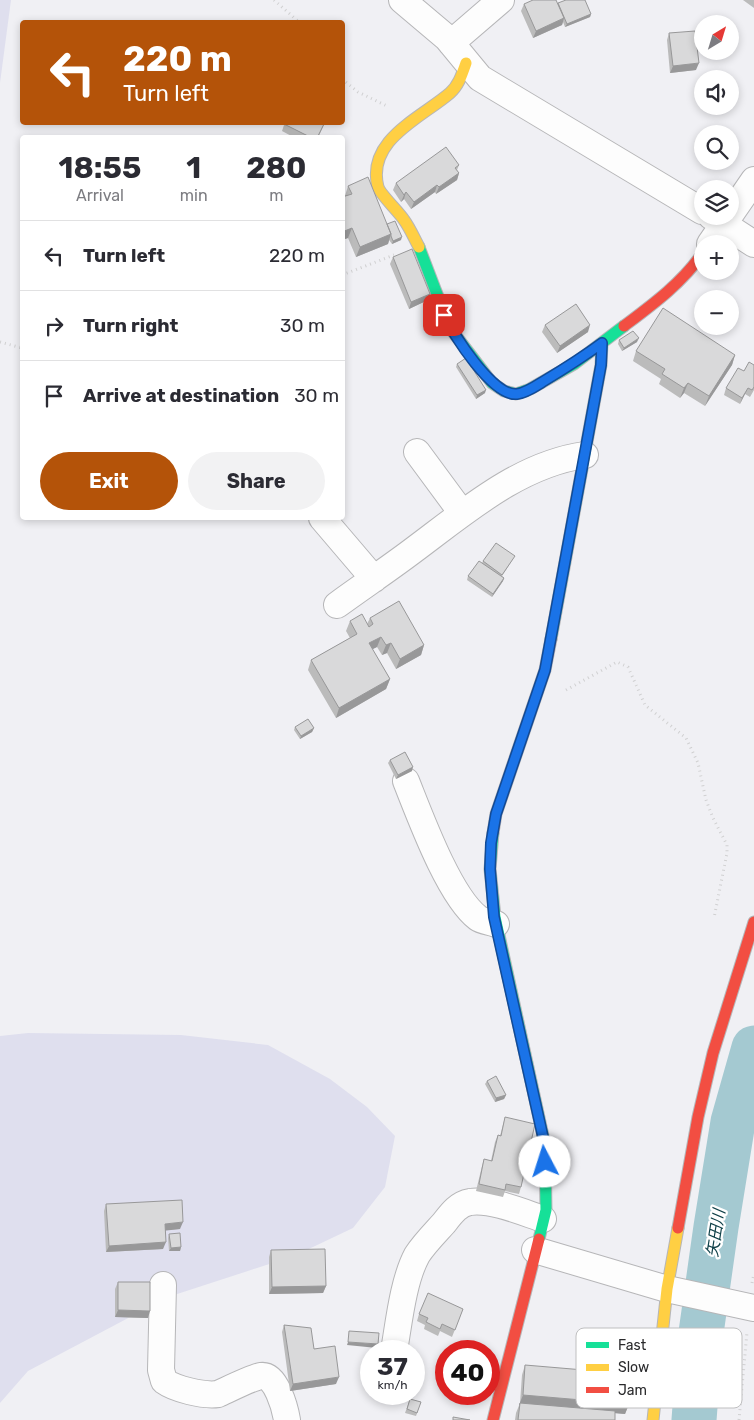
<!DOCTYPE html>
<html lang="en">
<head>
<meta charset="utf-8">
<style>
	:root { --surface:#fff; --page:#f2f2f3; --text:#2b2b33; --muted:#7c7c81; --line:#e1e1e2; --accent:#b45309 }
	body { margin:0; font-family:Rubik,"Noto Sans JP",sans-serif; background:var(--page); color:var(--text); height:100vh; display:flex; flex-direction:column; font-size:19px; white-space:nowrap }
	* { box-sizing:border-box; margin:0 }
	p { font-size:16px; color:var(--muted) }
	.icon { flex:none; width:28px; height:28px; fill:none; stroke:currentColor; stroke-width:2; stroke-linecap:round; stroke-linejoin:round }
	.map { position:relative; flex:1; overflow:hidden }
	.sheet { position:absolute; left:20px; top:135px; width:325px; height:385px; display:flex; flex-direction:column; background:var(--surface); border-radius:5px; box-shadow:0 2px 8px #0003 }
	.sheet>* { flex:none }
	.banner { position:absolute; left:20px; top:20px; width:325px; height:105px; border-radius:5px; box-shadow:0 2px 8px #0003; background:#b45309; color:#fff; overflow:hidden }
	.needle { width:32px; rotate:38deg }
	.fabs { position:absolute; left:694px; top:15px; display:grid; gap:10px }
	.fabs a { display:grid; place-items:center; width:45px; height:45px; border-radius:50%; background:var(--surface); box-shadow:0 2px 8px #0003; font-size:25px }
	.speed { position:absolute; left:360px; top:1340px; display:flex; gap:10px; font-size:25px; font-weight:700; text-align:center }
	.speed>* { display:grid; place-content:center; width:65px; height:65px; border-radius:50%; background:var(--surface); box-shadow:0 2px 8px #0003; line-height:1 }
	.speed small { font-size:12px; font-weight:400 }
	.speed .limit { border:8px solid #d22; background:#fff; color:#111 }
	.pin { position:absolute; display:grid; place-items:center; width:42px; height:42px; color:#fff; margin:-21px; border-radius:10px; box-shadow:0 2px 8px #0006 }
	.me { position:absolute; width:55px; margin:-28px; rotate:355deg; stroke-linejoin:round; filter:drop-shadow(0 0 4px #0008) }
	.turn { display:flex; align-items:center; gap:18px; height:105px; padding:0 20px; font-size:22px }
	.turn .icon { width:65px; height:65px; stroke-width:2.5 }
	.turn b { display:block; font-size:35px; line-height:42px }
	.eta { display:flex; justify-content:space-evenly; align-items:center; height:85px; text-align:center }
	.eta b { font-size:30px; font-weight:700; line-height:35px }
	.primary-button { display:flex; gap:10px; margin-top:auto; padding:10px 20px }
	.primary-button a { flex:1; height:58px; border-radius:30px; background:var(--accent); color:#fff; font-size:20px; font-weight:700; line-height:58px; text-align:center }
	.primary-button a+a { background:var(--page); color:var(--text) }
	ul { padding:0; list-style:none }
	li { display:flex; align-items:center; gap:15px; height:70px; padding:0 20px; border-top:1px solid var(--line) }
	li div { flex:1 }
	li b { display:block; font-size:19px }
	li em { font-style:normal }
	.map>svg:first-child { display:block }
</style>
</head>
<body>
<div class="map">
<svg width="754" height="1420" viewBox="0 0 754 1420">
	<rect width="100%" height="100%" fill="#f0f0f4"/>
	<path fill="#dfdfee" d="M0,0h11l-11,83z
		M28,1033l153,2 87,10 62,34 37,28 28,29 -10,51 -32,41 -59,28 -126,41 -140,74 -28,32v-367z"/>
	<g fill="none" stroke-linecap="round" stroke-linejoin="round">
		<path stroke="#a4c9d1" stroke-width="45" d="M694,1420l6,-80 16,-113 17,-105 21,-74"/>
		<defs>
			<path id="street" d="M402,0l45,38 33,40 222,133
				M451,43l50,-43
				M711,216l43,28
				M710,244l44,-64
				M417,452l45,61
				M322,518l52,61
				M337,605c26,-19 53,-37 78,-56 51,-38 105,-85 170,-94
				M406,781c14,35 43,115 72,137 4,3 13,4 18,6
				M535,1250l132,39 87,19
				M163,1285l-2,85 3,11c11,8 39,15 54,13 9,-4 35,-17 43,-18 15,-2 24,32 26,44
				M394,1351c5,-29 9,-70 23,-96 7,-11 18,-22 27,-32 7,-9 14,-19 26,-21 22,-3 52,10 73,17"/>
			<path id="fast" d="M419,247l31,81 42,55 12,8 12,3 14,-5 44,-25 50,-38
				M551,639l50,-274 1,-22
				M493,833l-3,36 5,48 50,228 1,65 -7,29"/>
			<path id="slow" d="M419,247c-5,-9 -9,-19 -15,-27 -5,-8 -24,-26 -26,-33 -12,-47 43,-69 72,-94 9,-8 12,-19 16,-30
				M653,1420l14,-131 11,-61"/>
			<path id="jam" d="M624,326c28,-21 58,-43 78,-72
				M493,833l3,-19 49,-144 6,-31
				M678,1228l20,-111 15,-64 41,-131
				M493,1420l46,-181"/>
		</defs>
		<use href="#street" stroke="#b6b6b8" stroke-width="28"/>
		<use href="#fast" stroke="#b6b6b8" stroke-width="13"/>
		<use href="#slow" stroke="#b6b6b8" stroke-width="13"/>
		<use href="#jam" stroke="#b6b6b8" stroke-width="13"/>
		<path stroke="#d0d0d1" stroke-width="3" stroke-dasharray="1 4" stroke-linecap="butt" d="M274,0l25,22
			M342,79l16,13 29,14
			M342,275l52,-20
			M0,342l22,6
			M566,690l51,-28 11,5 17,38 41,33 12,25 8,37 7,18 14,27v8l-13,65
			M752,1283l2,-9
			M739,1420l8,-88"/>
		<use href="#street" stroke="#fdfdfd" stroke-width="26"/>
		<use href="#fast" stroke="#16e098" stroke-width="11"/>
		<use href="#slow" stroke="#ffcf43" stroke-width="11"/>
		<use href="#jam" stroke="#f24e42" stroke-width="11"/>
	</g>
	<path fill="#bbb" d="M743,0h11v8z
		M558,3l33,11 -1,3 -25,10 -2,-5 -1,3 -29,13 -12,-27 3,-7z
		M669,33l27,37 -26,3 -3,-33z
		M285,122h40l-7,16h-23l-13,-7z
		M459,165l-2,5 2,3 -2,7 -21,14 -1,-2 -24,17 -7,-10 -3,3 -8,-12 3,-7z
		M348,186l39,38 14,16 -9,4 -3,-4 -1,4 -32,13 -8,-19 -6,2v-43l3,-1z
		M393,257l35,43 -19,9 -19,-45z
		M545,325l43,7 -31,21 -15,-21z
		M619,340l18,2 -15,9 -4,-7z
		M636,351l99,4 -3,10 -27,41 -21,-13 -4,5 -21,-14 2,-5 -28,-18z
		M457,364l28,29 -9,6 -20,-32z
		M754,365v25l-4,7 -5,-3 -5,10 -16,-9 2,-7 18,-17z
		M513,559l-11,17 2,2 -1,3 -11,16 -25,-17 1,-4 14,-13 1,-2z
		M370,618l54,27 -3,10 -25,14 -9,-16 -5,2 -5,-8 -5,2 18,30 -4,10 -50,29 -28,-48 3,-10 39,-22 -4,-7 4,-10 17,3z
		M295,727l19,1 -2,4 -12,7 -6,-9z
		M390,760l22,11 -16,8 -8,-16z
		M487,1081l19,14 -2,4 -9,3 -10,-18z
		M505,1117l16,70 -2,7 -14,-3 -2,6 -27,-6 6,-25 2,-7 7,2 4,-19 3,-7 2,1z
		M106,1204l74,25 -15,1 -2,19 -57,3 -2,-41z
		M169,1234l12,13 -1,4h-11l-1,-13z
		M271,1250l55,36 -3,7 -54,1v-37z
		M118,1282l30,36 -33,-1v-28z
		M463,1309l-11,28 -12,-6 -2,5 -14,-7 1,-4 -8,-4 2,-7z
		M284,1325l30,24 22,35 -46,7 -8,-59z
		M525,1365l104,39 -4,10 -10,-1v7h-100l1,-7 4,-10 2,-28z
		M410,1399l11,3 -5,14 -11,-3z"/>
	<path fill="#989899" d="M591,14l-1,3 -25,10 2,-3z
		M564,18l-2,7 -29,13 3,-7z
		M699,63l-3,7 -26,3 3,-7z
		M459,173l-2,7 -21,14 3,-7z
		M437,185l-2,7 -24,17 3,-7z
		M406,192l-2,7 -3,3 3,-7z
		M352,228l-4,10 -6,2v-8z
		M391,234l-3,10 -32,13 4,-10z
		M402,237l-1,3 -9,4 1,-3z
		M430,294l-2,6 -19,9 2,-7z
		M590,325l-2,7 -31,21 3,-7z
		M639,338l-2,4 -15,9 2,-3z
		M735,355l-3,10 -27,41 4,-10z
		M688,383l-4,10 -4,5 4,-10z
		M748,388l-8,16 2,-6z
		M486,390l-1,3 -9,6 1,-4z
		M504,578l-1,3 -11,16 1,-3z
		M381,637l-4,10 -12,6 4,-10z
		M391,643l-4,10 -5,2 4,-10z
		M424,645l-3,10 -25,14 4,-10z
		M390,679l-4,10 -50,29 3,-10z
		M314,728l-2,4 -12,7 1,-3z
		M413,767l-1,4 -16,8 2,-4z
		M506,1095l-2,4 -9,3 1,-4z
		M183,1222l-3,7 -18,2 3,-7z
		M166,1242l-3,7 -57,3 3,-6z
		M181,1247l-1,4h-11l2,-3z
		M326,1286l-3,7 -54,1 3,-7z
		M118,1310l32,1 -2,7 -33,-1z
		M348,1342l30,2 -1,4 -30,-3z
		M339,1377l-3,7 -46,7 3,-7z
		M523,1395l106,9 -4,10 -106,-9z"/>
	<path fill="#d9d9da" stroke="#989899" d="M533,0h23l8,18 -28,13 -12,-27z
		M566,0h19l6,14 -24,10 -9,-21z
		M695,31l4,32 -26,3 -4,-33z
		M285,122h40l-8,16h-5l-28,-14z
		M446,147l13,18 -4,3 4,5 -20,14 -2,-2 -23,17 -8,-10 -2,3 -8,-12z
		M368,177l23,57 -31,13 -8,-19 -10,4v-35l10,-3 -4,-8z
		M395,221l7,16 -9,4 -2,-5v-2l-4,-10z
		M412,249l18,45 -19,8 -18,-45z
		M576,304l14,21 -30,21 -15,-21z
		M663,308l72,47 -26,41 -21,-13 -4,5 -22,-14 3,-5 -29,-18z
		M633,331l6,7 -15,10 -5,-8z
		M466,358l20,32 -9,5 -20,-31z
		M749,362l5,3v22l-2,3 -4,-2 -6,10 -16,-10 12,-20 6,3z
		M496,543l19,13 -13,19 -19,-14z
		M479,561l25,17 -11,16 -25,-18z
		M399,601l25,44 -24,14 -9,-16 -5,2 -5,-8 -12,6 21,36 -51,29 -28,-48 46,-26 -7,-13 12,-7 7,13 4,-3 -3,-6z
		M308,719l6,9 -13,8 -6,-9z
		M405,752l8,15 -15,8 -8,-15z
		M496,1076l10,19 -10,3 -9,-17z
		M505,1117l30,7 -14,63 -15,-3 -1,6 -26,-6 5,-25 8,2 6,-26 3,1z
		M182,1200l1,22 -18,2 1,18 -57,4 -3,-42z
		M180,1233l1,14 -10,1 -2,-14z
		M325,1249l1,37 -54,1 -1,-37z
		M118,1282h32v29l-32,-1z
		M428,1293l35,16 -8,21 -13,-6 -2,5 -14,-7 2,-4 -9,-4z
		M284,1325l27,3 3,21 21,-3 4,31 -46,7z
		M349,1331l30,2 -1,11 -30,-2z
		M525,1365l106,9 -2,30 -106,-9z
		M410,1399l11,3 -4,11 -10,-4z
		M520,1403l95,8v9h-97z
		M453,1417l17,3h-17z"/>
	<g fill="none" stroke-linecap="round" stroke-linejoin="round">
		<defs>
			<path id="route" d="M444,315c9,19 49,82 73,79 9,-1 19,-8 27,-13 20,-12 39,-24 58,-38l-1,22 -56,305 -49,144 -5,29 -1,26 4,48 51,229v16"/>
		</defs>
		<use href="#route" stroke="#114b97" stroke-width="12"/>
		<use href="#route" stroke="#1a73e8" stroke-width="9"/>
	</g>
	<g text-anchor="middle" stroke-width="4.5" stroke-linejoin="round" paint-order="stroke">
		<g font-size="16" font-style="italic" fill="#0f4048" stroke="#fff">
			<text transform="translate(715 1233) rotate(-81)" y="6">矢田川</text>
		</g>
	</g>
	<rect x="576" y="1328" width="166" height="80" rx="8" fill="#fff" stroke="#bfbfc0" stroke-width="1"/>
	<rect x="586" y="1342" width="23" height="6" fill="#16e098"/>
	<rect x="586" y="1364" width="23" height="7" fill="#ffcf43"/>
	<rect x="586" y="1387" width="23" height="6" fill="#f24e42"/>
	<g font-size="14" fill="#2a2a2c">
		<text x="618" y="1350">Fast</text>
		<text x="618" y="1372">Slow</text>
		<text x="618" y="1395">Jam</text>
	</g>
</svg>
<div class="fabs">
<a><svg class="needle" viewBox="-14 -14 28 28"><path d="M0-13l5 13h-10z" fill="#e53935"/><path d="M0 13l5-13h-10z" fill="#7c7c81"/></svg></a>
<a><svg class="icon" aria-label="sound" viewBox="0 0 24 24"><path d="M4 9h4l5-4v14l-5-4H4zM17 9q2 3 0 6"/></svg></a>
<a><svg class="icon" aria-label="search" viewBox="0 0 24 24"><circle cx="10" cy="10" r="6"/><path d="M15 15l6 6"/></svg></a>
<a><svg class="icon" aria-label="layers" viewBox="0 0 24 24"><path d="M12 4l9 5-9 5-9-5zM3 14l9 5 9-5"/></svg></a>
<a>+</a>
<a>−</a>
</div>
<div class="speed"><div>37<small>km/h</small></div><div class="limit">40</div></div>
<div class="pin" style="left:444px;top:315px;background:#d93025"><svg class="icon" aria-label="arrive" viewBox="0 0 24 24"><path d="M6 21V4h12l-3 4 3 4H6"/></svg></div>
<svg class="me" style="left:545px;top:1162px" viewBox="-20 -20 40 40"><circle r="19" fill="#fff"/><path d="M0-13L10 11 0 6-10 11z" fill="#1a73e8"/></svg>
<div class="banner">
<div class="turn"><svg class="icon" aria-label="left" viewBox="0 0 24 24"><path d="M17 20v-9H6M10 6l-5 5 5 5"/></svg><div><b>220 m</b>Turn left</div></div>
</div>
<section class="sheet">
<div class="eta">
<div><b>18:55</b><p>Arrival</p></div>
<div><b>1</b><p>min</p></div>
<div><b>280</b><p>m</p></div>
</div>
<ul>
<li><svg class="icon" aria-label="left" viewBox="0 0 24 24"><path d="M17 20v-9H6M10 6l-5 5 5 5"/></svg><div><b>Turn left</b></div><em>220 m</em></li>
<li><svg class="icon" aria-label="right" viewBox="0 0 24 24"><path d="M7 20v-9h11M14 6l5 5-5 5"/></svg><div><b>Turn right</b></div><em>30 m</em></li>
<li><svg class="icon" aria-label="arrive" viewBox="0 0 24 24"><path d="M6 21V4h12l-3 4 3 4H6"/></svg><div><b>Arrive at destination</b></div><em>30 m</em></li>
</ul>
<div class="primary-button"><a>Exit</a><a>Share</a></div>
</section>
</div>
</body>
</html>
